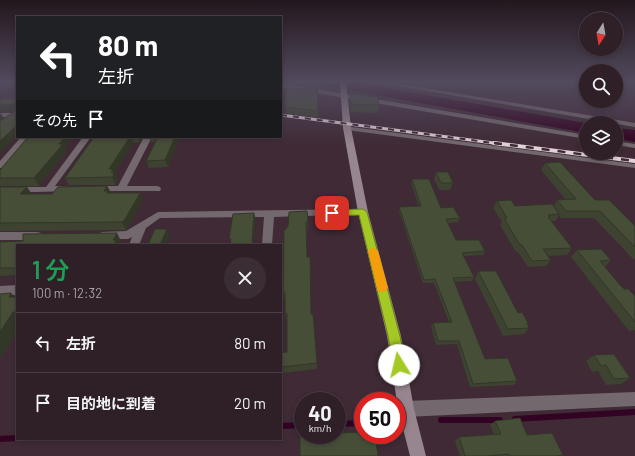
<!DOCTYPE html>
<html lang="ja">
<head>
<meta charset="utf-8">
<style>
	:root { --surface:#2f2028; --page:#3b2d34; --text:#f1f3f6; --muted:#a7a3a8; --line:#4a3e45 }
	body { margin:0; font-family:Barlow,"Noto Sans JP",sans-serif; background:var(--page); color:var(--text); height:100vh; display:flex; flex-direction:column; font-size:15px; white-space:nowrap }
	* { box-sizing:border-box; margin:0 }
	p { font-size:13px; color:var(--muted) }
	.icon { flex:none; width:22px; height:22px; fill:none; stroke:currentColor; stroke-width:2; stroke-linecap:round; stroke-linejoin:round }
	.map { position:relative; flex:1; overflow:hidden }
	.drawer { position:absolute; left:16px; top:244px; width:266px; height:196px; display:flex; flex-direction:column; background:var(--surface); border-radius:0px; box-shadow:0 2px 6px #0003,0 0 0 1px var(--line) }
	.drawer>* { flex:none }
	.guide { position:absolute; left:16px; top:16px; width:266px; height:122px; border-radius:0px; box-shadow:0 2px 6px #0003,0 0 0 1px var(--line); background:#202124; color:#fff; overflow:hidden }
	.needle { width:26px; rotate:191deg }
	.controls { position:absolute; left:579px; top:12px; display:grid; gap:8px }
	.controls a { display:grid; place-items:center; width:44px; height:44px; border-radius:50%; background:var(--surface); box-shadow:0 2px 6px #0003,0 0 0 1px var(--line); font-size:20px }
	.speed { position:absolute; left:294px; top:392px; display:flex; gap:8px; font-size:20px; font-weight:700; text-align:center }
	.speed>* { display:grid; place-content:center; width:52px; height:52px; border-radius:50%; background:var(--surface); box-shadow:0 2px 6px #0003,0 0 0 1px var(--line); line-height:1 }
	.speed small { font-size:10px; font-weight:400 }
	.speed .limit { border:6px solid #d22; background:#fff; color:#111 }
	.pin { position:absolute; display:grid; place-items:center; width:34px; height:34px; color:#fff; margin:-17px; border-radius:8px; box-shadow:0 2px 6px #0006 }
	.me { position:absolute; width:44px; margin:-22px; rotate:351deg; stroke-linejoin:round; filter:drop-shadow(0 0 3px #0008) }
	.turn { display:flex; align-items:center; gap:14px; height:84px; padding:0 16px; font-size:18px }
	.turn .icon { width:52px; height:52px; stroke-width:2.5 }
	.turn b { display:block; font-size:28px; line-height:34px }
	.then { display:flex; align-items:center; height:38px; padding:0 16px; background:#0003; gap:8px; font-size:15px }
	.round { display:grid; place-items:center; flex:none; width:42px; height:42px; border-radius:21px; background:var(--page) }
	.summary { display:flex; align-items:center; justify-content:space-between; height:68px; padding:0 16px }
	h1 { font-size:24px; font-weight:600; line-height:30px; color:#1e9e55 }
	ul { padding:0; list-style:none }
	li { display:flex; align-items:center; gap:12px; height:60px; padding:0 16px; border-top:1px solid var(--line) }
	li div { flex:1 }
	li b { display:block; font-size:15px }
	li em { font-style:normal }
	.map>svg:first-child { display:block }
</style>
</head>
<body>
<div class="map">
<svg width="635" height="456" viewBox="0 0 635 456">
	<rect width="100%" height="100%" fill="#3f2a36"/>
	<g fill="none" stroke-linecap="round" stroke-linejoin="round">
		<path stroke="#320322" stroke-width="6" d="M515,419l120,-7
			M441,420h59
			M337,424l26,-1
			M281,426l22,-1
			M0,439l17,-1"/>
		<path fill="#320322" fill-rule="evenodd" d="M319,82h33l234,41h2h-2v10l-260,-47 -5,-1z
			M616,128l19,2v12l-19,-4z"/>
		<path fill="#73686d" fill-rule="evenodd" d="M375,82h14l246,41v4z
			M281,83l305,52v4l-305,-52z
			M0,113h17v4h-17z
			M344,126l291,38v4l-288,-38h-3z
			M21,137h8l-26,31h-3v-7z
			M83,137h8l-36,49 16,1 1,2 -1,2 -71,2v-6h46z
			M144,137h8l-25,49h30l3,1 1,2 -1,2h-67l-1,-2 1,-2 3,-1h22z
			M616,141l19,3v4l-19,-3z
			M363,209l5,3 -2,2 -92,3 -2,28h-10l2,-28 -104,1 -14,10 -7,17h-10l3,-8 -4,2h-23l-4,-1 -1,-3 1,-3 25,-1 32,-19z
			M0,232h37l4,1 1,3 -1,3 -4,1h-37z
			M17,285v10l-17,1v-10z
			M635,392v14l-229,11 -5,-3 -3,-5 3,-5 5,-3z"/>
		<path fill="#97868f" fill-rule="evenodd" d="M340,82h6l5,46 17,84 33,124 13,73 12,47h-16l-12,-47 -11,-73 -29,-124 -15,-84z"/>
		<defs>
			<path id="rail-far1" d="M281,115l220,29"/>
			<path id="rail" d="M494,143l141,18"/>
		</defs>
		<use href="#rail-far1" stroke="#e1d2d9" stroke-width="3"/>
		<use href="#rail" stroke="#e1d2d9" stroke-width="4"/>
		<use href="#rail-far1" stroke="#3f2a36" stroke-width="2" stroke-dasharray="6" stroke-linecap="butt"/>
		<use href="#rail" stroke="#3f2a36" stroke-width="2.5" stroke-dasharray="8" stroke-linecap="butt"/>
	</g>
	<path fill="#3d4330" d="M350,94l29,11 -1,8 -27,-1 -1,-10z
		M285,107l33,4v6l-32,-4z
		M94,137h49l-3,5 -6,1 -9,13 -10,17 2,3 -1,1 1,4 -1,4h-47l-4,-7z
		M149,137h31l-12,30 -19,1 -3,-7 9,-19h-4z
		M65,148l2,3 -28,35h-39v-16z
		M545,163l50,37 40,26v33h-2l-39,-41h-33l-2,-3 -4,6h-4l21,27 -5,7 -19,1 3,4 -5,6 -18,1 -10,-15h-2l-16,-27 2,-3 -9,-14 4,-7 18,5h39l3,-6h9l-25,-30z
		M436,172l17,11 -3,7h-11l-5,-11z
		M412,179l29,29 19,10 -2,4 -10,1 8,17 29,11 -2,4 -19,1 10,21 -2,4 -17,1 30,77 32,22 -3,4 -44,2 -13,-43 -21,1 -5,-19 2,-3 16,-1 -15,-39h-11l-24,-72v-4l20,-1 -8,-23z
		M107,186l4,7 32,7 -15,28 -2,2 -126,1v-44l32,7h20z
		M307,211l1,18h-2l1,28 4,57 6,49v6l-35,4 -1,-4v-16l6,-1v-32h-1l-1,-7v-14h-1l-1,-7 3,-63z
		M121,241l-2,4h-102v30l-17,1v-34z
		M577,250l34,10 -6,7 15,18 4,4 11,7v34l-6,1 -58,-74z
		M478,271l50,52 -1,1 2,4 -5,6 -21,2 -28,-57z
		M15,297h2v34l-17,28z
		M594,355l36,23 -9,6 -15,1 -8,-14 -6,1 -6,-11z
		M495,421l68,34 -1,1h-102l-5,-15 4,-4 35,-2 -4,-10z"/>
	<path fill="#323727" d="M14,104l3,6 -17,2v-7z
		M0,113l4,5 -4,4z
		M17,125v11l-17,17v-12z
		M65,137h9l-9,11 2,3 -28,35 -5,-8 25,-34z
		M130,137h1l3,6 -9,13 -10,17 2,3 -1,1 1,4 -1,4 -4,-8 -3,-8 13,-20z
		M137,137h6l-3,5z
		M175,137h5l-12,30 -3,-7z
		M107,186l4,7 -3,6 -4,-8z
		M27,187l5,7h-12z
		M140,193l3,7 -15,28 -2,2 -4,-8z
		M254,213l2,7 -2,22v3h-2v-4z
		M167,229l3,7 -4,9h-6z
		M117,233l4,8 -2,4h-5l-1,-5z
		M11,293l6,6 -8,-2z
		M13,312l4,3v16l-17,28v-27z"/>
	<path fill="#474e38" stroke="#323727" d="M286,88l31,1 1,22 -33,-4z
		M350,94l27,3 2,8 -28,-1z
		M0,99h15l-2,1h4v25l-17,16v-20l14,-9v-8l-14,1z
		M28,137h37l-6,7h4l-29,34h-34v-8z
		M94,137h36l-8,12 -13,20h4l-2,3h3l-1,2h1l-2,3 -47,1z
		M158,137h17l-10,23 -19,1z
		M560,162l35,38h14l26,26v21l-35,-36h-34l-9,-11 19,-1 -31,-36z
		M436,172h12l5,11h-12z
		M412,179h17l12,29 12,-1 7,11 -14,1 10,21h23l6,11 -23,2 12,24 -21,1 32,81 23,-1 9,23 -44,3 -14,-43h-21l-5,-18 19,-1 -17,-43 -11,1 -25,-73 22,-1z
		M107,186l-3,5h4l-1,2h33l-16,28 -2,1 -122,1v-36h27l-7,7h32l6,-7z
		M511,200l4,6 37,-2 7,10 -11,1 2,2h-2l24,31 -29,1 8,11 -19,1 -10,-16h-2l-16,-27h3l-10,-17z
		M307,211l1,11h-2l1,35h3l1,57h2l4,49 -36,4v-14l6,-1v-39h-2v-21h-2l1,-62 2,-1 2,-3 1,-14z
		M254,213l-2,28h1v4h-23l1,-6h-2l4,-25z
		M155,229h12l-7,16h-12z
		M117,233l-4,7h3l-2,5h-97v23h-17v-26l23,-1v-7z
		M601,249l10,11 -11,1 20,24 4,4h4l7,7v26l-58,-72z
		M478,271h18l22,42 4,-1 6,11h-1l2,5 -21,1z
		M11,293l-2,4h8v15h-4l-13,20v-38z
		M614,354l16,24 -16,1 -8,-14 -5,1 -7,-11z
		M520,418l7,17 25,-2 11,22 -8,1h-45l-1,-2 -22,2h-22l-6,-19 42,-3 -6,-13z
		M363,432v3h12l3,21h-78v-21h37v-2z"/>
	<linearGradient id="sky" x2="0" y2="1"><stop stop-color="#23171e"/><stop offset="0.56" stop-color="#524a5d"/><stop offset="1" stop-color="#524a5d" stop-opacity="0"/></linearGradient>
	<rect width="635" height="146" fill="url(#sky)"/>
	<path fill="#a4c824" stroke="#6b8217" d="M363,209l4,3 33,124 6,29 -2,4 -5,2 -4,-2 -2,-4 -5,-29 -29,-121 -27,1 -5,-3 5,-3z"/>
	<path fill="#f59e0b" d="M373,248l3,1 2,2 10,37 -2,3 -4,1 -4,-1 -1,-3 -9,-37 2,-2z"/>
</svg>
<div class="controls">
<a><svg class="needle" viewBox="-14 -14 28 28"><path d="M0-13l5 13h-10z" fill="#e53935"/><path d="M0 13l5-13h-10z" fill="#a7a3a8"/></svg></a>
<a><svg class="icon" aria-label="search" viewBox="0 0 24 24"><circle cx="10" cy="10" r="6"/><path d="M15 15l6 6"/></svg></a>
<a><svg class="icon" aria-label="layers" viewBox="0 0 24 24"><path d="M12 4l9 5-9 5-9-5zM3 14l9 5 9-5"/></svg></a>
</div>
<div class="speed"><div>40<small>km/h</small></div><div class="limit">50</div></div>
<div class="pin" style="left:332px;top:213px;background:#d93025"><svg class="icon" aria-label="arrive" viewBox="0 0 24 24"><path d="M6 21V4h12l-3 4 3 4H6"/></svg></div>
<svg class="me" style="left:399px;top:365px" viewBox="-20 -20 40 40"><circle r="19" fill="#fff"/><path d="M0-13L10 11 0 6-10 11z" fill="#a4c824"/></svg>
<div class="guide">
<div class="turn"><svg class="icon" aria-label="left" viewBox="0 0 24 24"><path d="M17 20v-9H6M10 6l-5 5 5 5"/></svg><div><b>80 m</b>左折</div></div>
<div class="then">その先<svg class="icon" aria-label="arrive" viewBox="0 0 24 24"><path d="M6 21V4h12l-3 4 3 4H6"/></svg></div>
</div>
<section class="drawer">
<div class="summary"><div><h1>1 分</h1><p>100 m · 12:32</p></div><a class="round"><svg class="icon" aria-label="close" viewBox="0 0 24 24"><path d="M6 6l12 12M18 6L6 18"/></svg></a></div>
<ul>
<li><svg class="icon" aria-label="left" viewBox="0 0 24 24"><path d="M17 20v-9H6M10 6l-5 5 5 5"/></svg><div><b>左折</b></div><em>80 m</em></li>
<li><svg class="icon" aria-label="arrive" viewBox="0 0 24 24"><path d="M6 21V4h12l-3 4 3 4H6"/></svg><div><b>目的地に到着</b></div><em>20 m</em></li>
</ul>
</section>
</div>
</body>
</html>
